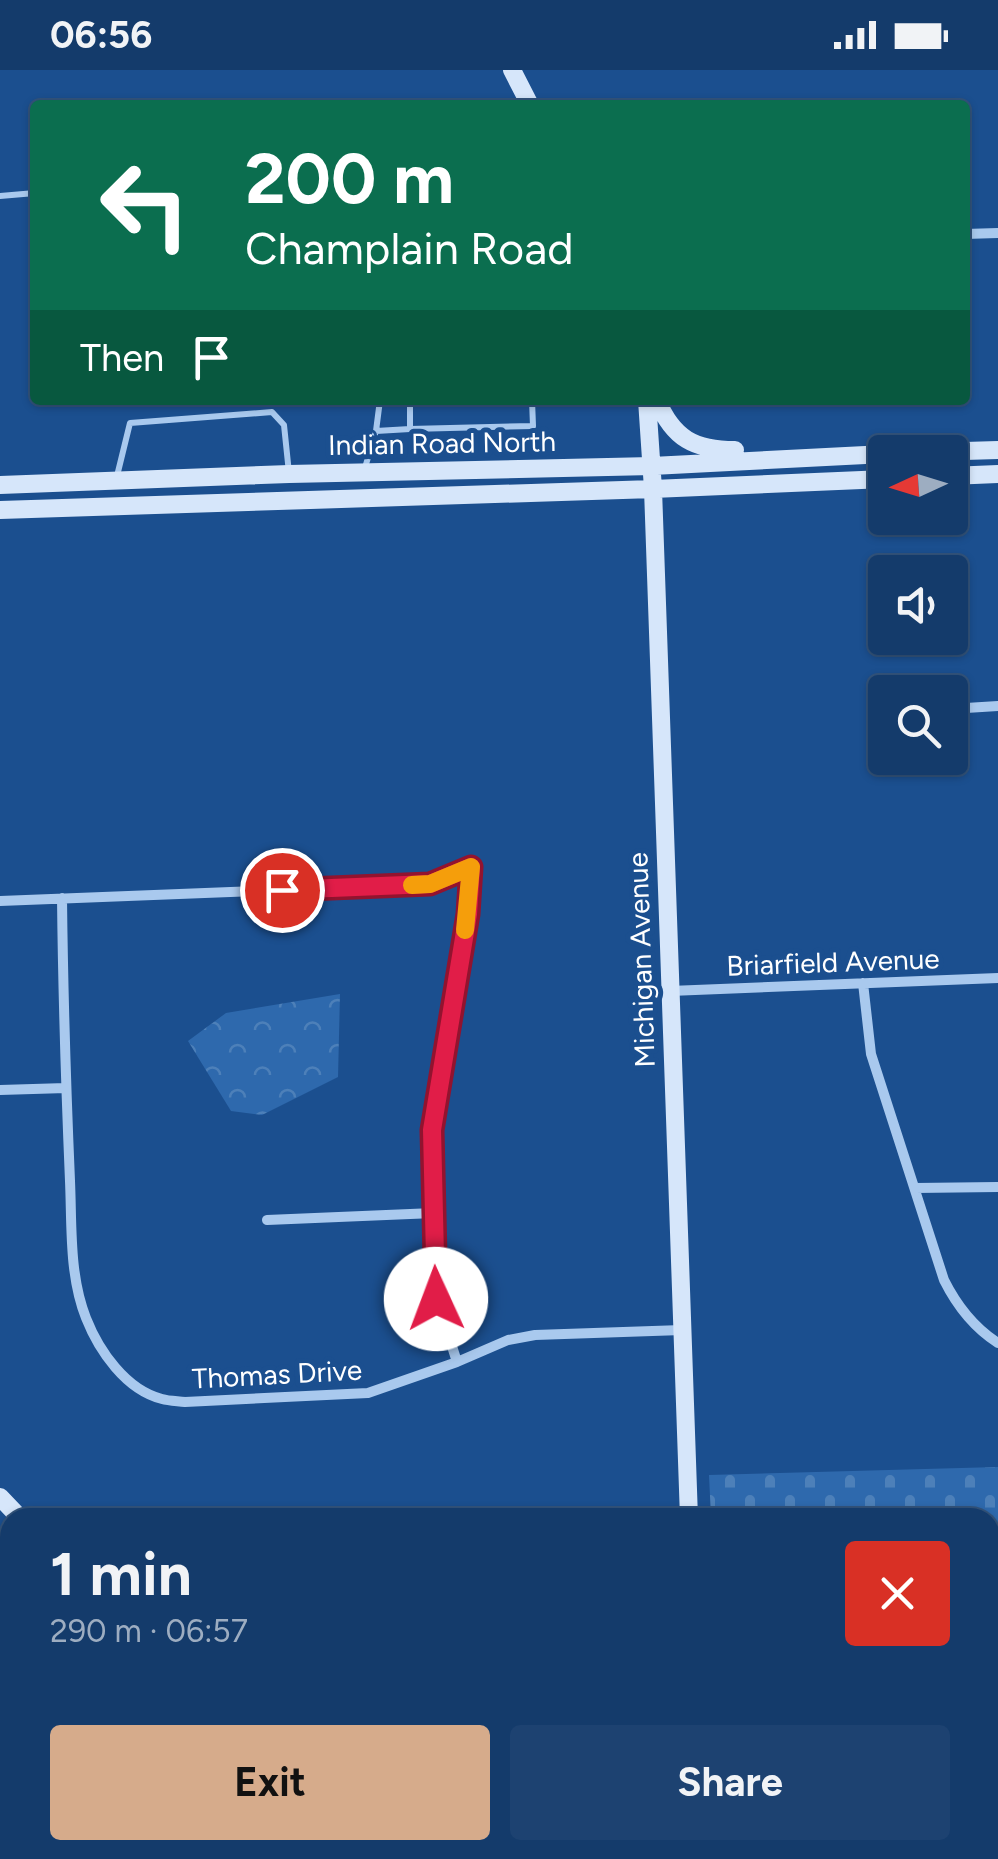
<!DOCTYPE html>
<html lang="en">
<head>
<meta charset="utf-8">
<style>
	:root { --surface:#143b6b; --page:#1d4271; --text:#f1f3f6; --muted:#9dadc1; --line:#33557e; --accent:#d6ab8b }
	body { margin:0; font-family:Figtree,sans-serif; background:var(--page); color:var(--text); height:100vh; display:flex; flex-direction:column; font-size:38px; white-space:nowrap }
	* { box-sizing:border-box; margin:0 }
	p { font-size:32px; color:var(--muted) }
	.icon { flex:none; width:55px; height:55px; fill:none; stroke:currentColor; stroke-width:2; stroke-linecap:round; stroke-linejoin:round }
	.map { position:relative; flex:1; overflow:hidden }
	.details { position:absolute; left:0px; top:1438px; width:1000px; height:352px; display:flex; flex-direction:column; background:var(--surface); border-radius:30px 30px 0 0; box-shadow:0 2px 8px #0004,0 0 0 2px var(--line) }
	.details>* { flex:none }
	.guide { position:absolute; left:30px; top:30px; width:940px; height:305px; border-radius:10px; box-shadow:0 2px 8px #0004,0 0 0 2px var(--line); background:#0b6e4f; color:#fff; overflow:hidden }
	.needle { width:65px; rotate:266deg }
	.buttons { position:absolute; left:868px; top:365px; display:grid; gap:20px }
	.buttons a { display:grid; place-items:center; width:100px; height:100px; border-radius:10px; background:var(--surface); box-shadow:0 2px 8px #0004,0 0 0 2px var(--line); font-size:50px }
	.pin { position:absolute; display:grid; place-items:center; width:85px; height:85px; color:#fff; margin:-42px; border:5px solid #fff; border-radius:50%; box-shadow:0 2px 10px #0007 }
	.me { position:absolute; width:110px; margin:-55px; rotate:358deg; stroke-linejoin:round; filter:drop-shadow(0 0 8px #0008) }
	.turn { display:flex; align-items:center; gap:35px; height:210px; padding:0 50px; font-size:45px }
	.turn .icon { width:130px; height:130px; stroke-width:2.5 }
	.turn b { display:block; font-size:70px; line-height:85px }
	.then { display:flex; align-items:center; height:95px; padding:0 50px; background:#0003; gap:20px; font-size:38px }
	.round { display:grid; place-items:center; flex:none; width:105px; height:105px; border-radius:10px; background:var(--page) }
	.headline { display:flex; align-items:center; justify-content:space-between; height:170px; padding:0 50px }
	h1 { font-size:60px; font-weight:700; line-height:75px }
	.button { display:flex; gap:20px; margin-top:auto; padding:20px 50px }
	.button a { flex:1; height:115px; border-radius:10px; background:var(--accent); color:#111; font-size:40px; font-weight:700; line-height:115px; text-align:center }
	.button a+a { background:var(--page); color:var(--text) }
	.status { display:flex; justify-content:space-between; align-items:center; height:70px; padding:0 50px; background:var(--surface); direction:ltr }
	.status svg { height:28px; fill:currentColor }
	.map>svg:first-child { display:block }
</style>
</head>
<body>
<div class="status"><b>06:56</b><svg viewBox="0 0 49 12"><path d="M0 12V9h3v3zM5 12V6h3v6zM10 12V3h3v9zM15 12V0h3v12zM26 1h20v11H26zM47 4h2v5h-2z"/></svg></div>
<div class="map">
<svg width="998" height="1789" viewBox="0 0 998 1789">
	<defs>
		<pattern id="forest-crowns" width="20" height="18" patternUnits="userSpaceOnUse" patternTransform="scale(2.5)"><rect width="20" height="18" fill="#2e69ad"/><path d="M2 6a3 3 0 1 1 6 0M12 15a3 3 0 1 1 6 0" fill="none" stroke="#4d80b9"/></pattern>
		<pattern id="cemetery-stones" width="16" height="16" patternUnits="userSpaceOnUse" patternTransform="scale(2.5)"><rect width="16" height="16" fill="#2e69ad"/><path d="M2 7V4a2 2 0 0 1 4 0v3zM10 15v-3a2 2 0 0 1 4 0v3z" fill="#4d80b9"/></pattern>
	</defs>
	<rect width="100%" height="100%" fill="#1b4f8f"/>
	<path fill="url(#forest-crowns)" d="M340,924l-2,83 -76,38 -31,-4 -43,-70 38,-28z"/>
	<path fill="url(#cemetery-stones)" d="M998,1397v392h-273l-1,-9h266v-332l-279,-1 -2,-42z"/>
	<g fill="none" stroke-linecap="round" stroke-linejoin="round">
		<path stroke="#a9c9ee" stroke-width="6" d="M0,126l35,-3
			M410,330v29l123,-3 -1,-26
			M376,361l34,-2
			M364,401l12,-40 4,-31
			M117,406l13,-53 142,-11 12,13 5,48
			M990,1506h8
			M990,1660l8,-1
			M845,1780v9"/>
		<path stroke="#a9c9ee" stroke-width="10" d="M965,164l33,-1
			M872,629l13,6
			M950,639l48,-3
			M62,828c1,94 4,189 8,283 2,45 -1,94 16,137 13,33 40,72 76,81 7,2 15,2 23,3l183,-9 89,-31 51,-22 27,-5 147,-5
			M0,831l430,-17 41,-17 -3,47 -37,231 6,154 20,63
			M863,913l8,71 73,226c13,26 29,47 54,63
			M670,921l328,-13
			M0,1020l66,-2
			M915,1118l83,-1
			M267,1150l167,-7
			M69,1780l46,7 38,-4 4,-3"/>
		<path stroke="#d6e6fa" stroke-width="18" d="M512,0l18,35
			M647,330l6,89 36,1029
			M657,330c16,39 38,50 78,50
			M931,382l67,-2
			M950,406l48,-2
			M0,415l289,-11 363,-8 233,-12
			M0,440l653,-21 232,-10
			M0,1427l20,21
			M327,1780l9,9
			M698,1780v9"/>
	</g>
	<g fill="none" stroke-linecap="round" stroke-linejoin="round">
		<defs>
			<path id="route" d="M282,820l148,-6 41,-17 -3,47 -36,216 4,169"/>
		</defs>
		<use href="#route" stroke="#92132f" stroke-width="25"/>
		<use href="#route" stroke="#e11d48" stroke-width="18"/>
		<path stroke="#f59e0b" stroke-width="18" d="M412,815l18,-1 41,-17 -6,63"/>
	</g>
	<g text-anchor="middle" stroke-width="10" stroke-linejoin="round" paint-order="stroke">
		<g font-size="28" fill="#fff" stroke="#1b4f8f">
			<text transform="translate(442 373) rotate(-1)" y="10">Indian Road North</text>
			<text transform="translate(641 890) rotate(-92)" y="10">Michigan Avenue</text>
			<text transform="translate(833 892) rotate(-2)" y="10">Briarfield Avenue</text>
			<text transform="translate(277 1304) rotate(-3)" y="10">Thomas Drive</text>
		</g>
	</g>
</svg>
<div class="buttons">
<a><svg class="needle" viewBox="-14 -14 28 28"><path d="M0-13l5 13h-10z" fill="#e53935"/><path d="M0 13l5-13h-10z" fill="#9dadc1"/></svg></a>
<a><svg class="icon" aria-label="sound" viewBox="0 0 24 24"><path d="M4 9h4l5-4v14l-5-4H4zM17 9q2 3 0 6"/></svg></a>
<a><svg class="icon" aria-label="search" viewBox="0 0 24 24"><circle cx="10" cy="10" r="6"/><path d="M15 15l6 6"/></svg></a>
</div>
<div class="pin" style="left:282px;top:820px;background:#d93025"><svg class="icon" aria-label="arrive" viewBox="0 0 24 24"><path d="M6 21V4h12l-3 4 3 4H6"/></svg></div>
<svg class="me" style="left:436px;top:1229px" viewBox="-20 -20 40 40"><circle r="19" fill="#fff"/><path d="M0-13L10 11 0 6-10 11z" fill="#e11d48"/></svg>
<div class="guide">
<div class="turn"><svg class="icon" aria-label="left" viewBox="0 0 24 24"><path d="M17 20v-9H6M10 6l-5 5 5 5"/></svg><div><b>200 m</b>Champlain Road</div></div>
<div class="then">Then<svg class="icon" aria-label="arrive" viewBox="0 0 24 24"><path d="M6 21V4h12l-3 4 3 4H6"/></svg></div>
</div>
<section class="details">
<div class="headline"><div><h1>1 min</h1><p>290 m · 06:57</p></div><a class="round" style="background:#d93025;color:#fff"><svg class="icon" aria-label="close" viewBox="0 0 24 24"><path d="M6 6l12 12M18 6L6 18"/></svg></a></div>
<div class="button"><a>Exit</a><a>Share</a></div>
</section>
</div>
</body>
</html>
